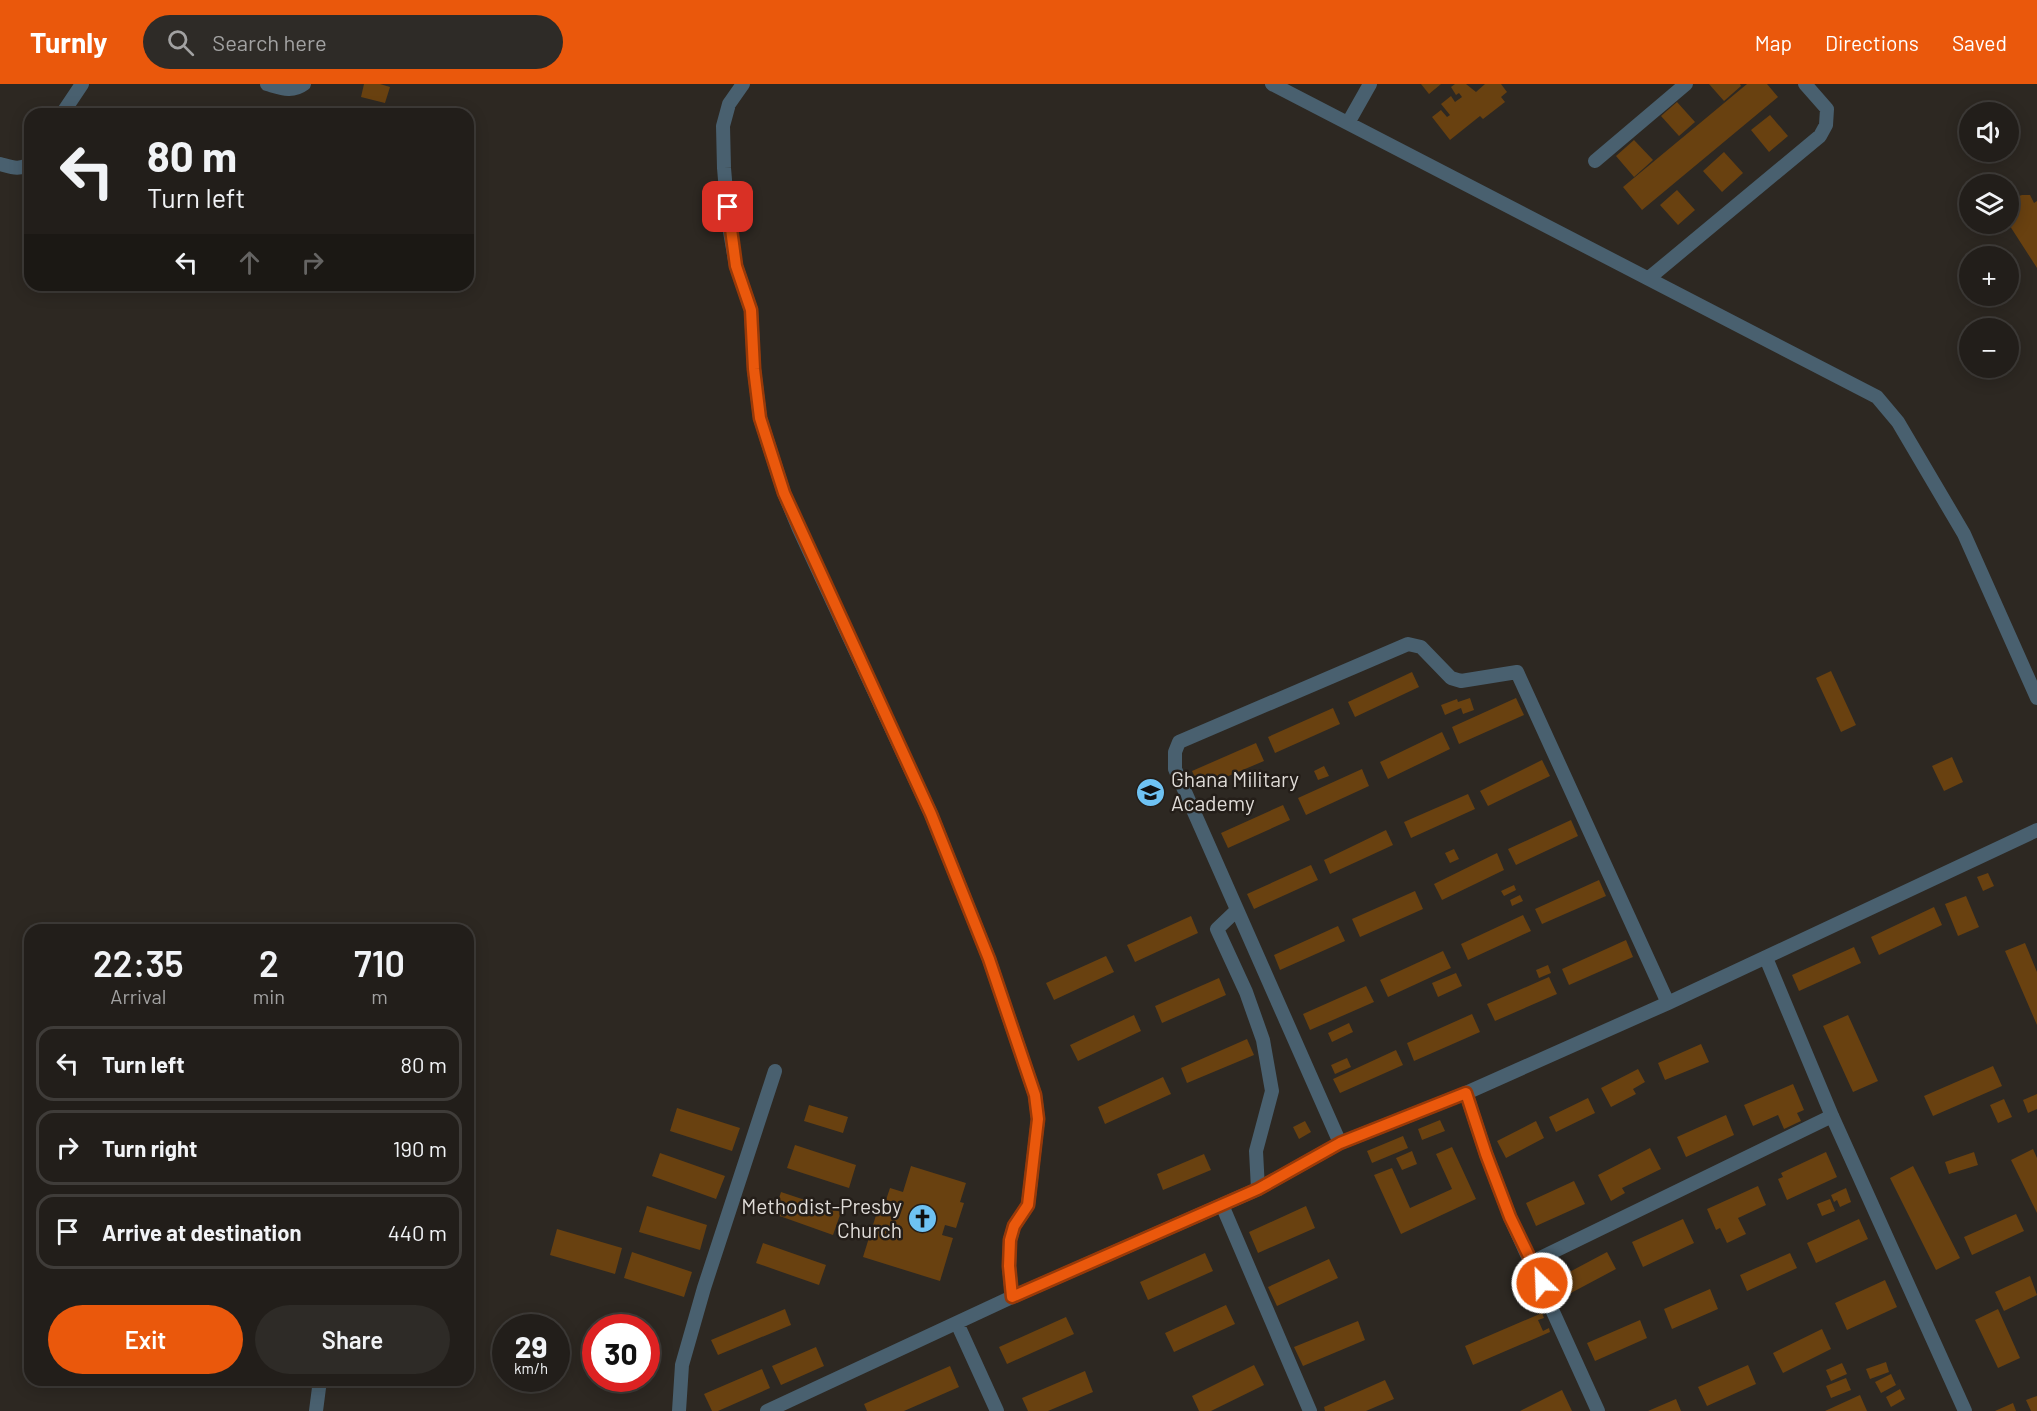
<!DOCTYPE html>
<html lang="en">
<head>
<meta charset="utf-8">
<style>
	:root { --surface:#221e1a; --page:#2e2b27; --text:#f1f3f6; --muted:#a2a2a2; --line:#3f3c39; --accent:#ea580c }
	body { margin:0; font-family:Barlow,sans-serif; background:var(--page); color:var(--text); height:100vh; display:flex; flex-direction:column; font-size:22px; white-space:nowrap }
	* { box-sizing:border-box; margin:0 }
	p { font-size:20px; color:var(--muted) }
	.icon { flex:none; width:33px; height:33px; fill:none; stroke:currentColor; stroke-width:2; stroke-linecap:round; stroke-linejoin:round }
	.map { position:relative; flex:1; overflow:hidden }
	.drawer { position:absolute; left:24px; top:840px; width:450px; height:462px; display:flex; flex-direction:column; background:var(--surface); border-radius:18px; box-shadow:0 3px 15px #0003,0 0 0 2px var(--line) }
	.drawer>* { flex:none }
	.guide { position:absolute; left:24px; top:24px; width:450px; height:183px; border-radius:18px; box-shadow:0 3px 15px #0003,0 0 0 2px var(--line); background:#221e1a; color:var(--text); overflow:hidden }
	.controls { position:absolute; left:1959px; top:18px; display:grid; gap:12px }
	.controls a { display:grid; place-items:center; width:60px; height:60px; border-radius:50%; background:var(--surface); box-shadow:0 3px 15px #0003,0 0 0 2px var(--line); font-size:30px }
	.speed { position:absolute; left:492px; top:1230px; display:flex; gap:12px; font-size:30px; font-weight:700; text-align:center }
	.speed>* { display:grid; place-content:center; width:78px; height:78px; border-radius:50%; background:var(--surface); box-shadow:0 3px 15px #0003,0 0 0 2px var(--line); line-height:1 }
	.speed small { font-size:15px; font-weight:400 }
	.speed .limit { border:9px solid #d22; background:#fff; color:#111 }
	.pin { position:absolute; display:grid; place-items:center; width:51px; height:51px; color:#fff; margin:-26px; border-radius:12px; box-shadow:0 3px 9px #0006 }
	.me { position:absolute; width:66px; margin:-33px; rotate:336deg; stroke-linejoin:round; filter:drop-shadow(0 0 4px #0008) }
	.turn { display:flex; align-items:center; gap:21px; height:126px; padding:0 24px; font-size:27px }
	.turn .icon { width:78px; height:78px; stroke-width:2.5 }
	.turn b { display:block; font-size:42px; line-height:51px }
	.lanes { display:flex; align-items:center; height:57px; padding:0 24px; background:#0003; justify-content:center; gap:30px; direction:ltr }
	.lanes .off { opacity:.35 }
	.eta { display:flex; justify-content:space-evenly; align-items:center; height:102px; text-align:center }
	.eta b { font-size:36px; font-weight:600; line-height:42px }
	.button { display:flex; gap:12px; margin-top:auto; padding:12px 24px }
	.button a { flex:1; height:69px; border-radius:36px; background:var(--accent); color:#fff; font-size:24px; font-weight:600; line-height:69px; text-align:center }
	.button a+a { background:var(--page); color:var(--text) }
	ul { padding:0; list-style:none }
	li { display:flex; align-items:center; gap:18px; height:75px; margin:0 12px 9px; padding:0 12px; border:3px solid var(--line); border-radius:18px }
	li div { flex:1 }
	li b { display:block; font-size:22px }
	li em { font-style:normal }
	header { display:flex; align-items:center; gap:36px; box-sizing:border-box; height:84px; padding:0 30px; background:var(--accent); color:#fff }
	header strong { font-size:28px }
	nav { display:flex; gap:33px; margin-inline-start:auto; font-size:21px }
	.search { width:420px; height:54px; background:var(--page); display:flex; align-items:center; gap:15px; box-sizing:border-box; padding:0 21px; border-radius:33px; color:var(--muted); font-size:22px }
	.map>svg:first-child { display:block }
</style>
</head>
<body>
<header>
<strong>Turnly</strong>
<div class="search"><svg class="icon" aria-label="search" viewBox="0 0 24 24"><circle cx="10" cy="10" r="6"/><path d="M15 15l6 6"/></svg>Search here</div>
<nav><a>Map</a><a>Directions</a><a>Saved</a></nav>
</header>
<div class="map">
<svg width="2037" height="1327" viewBox="0 0 2037 1327">
	<rect width="100%" height="100%" fill="#2d2822"/>
	<path fill="#694110" d="M364,0h16l10,3 -5,16 -24,-6z
		M1421,0h20l-12,10z
		M1455,0h11l10,8 9,-8h16l6,8 -6,5 4,5 -22,17 -3,-3 -30,24 -18,-23 9,-7 6,7 3,-2 -9,-11 10,-8 4,6 7,-5 -3,-4 -3,2 -5,-8z
		M1709,0h31l1,2 -17,15z
		M1747,0h20l11,13 -136,113 -19,-23z
		M1677,18l18,20 -16,14 -18,-20z
		M1770,31l18,21 -19,16 -18,-22z
		M1634,56l19,20 -19,17 -18,-21z
		M1724,68l19,21 -21,19 -19,-21z
		M1677,106l18,20 -17,15 -18,-20z
		M2022,111h8l4,8 3,-2v67l-29,-45v-21l5,-4z
		M1831,587l25,54 -15,7 -25,-54z
		M1412,588l7,15 -64,30 -7,-15z
		M1470,614l4,12 -11,4 -2,-6 -16,7 -4,-10 16,-6 1,3z
		M1516,614l8,17 -65,29 -7,-17z
		M1333,624l7,16 -65,29 -7,-16z
		M1442,648l8,17 -62,30 -8,-17z
		M1256,659l8,18 -64,27 -8,-17z
		M1952,673l11,25 -19,9 -12,-25z
		M1542,676l8,16 -62,30 -8,-15z
		M1324,682l5,10 -11,4 -4,-9z
		M1362,685l7,17 -63,29 -8,-17z
		M1468,710l7,15 -64,29 -7,-16z
		M1283,721l7,15 -62,28 -7,-15z
		M1571,736l7,16 -62,29 -8,-16z
		M1386,746l7,15 -63,29 -6,-14z
		M1454,765l5,10 -9,4 -5,-10z
		M1497,769l7,17 -62,30 -8,-16z
		M1311,781l7,15 -64,29 -7,-15z
		M1988,789l6,13 -11,5 -6,-14z
		M1599,796l7,16 -64,28 -7,-15z
		M1514,801l2,5 -12,6 -3,-5z
		M1415,807l8,18 -63,28 -8,-18z
		M1520,811l3,6 -11,5 -2,-6z
		M1966,812l13,31 -21,9 -13,-32z
		M1934,823l8,18 -63,30 -8,-18z
		M1523,831l8,16 -63,29 -7,-16z
		M1191,832l7,17 -63,29 -8,-17z
		M1338,842l7,15 -65,29 -6,-15z
		M1626,856l7,17 -64,28 -7,-16z
		M2025,859l12,29v53l-32,-74z
		M1854,863l7,16 -62,28 -7,-16z
		M1443,867l8,17 -63,29 -8,-17z
		M1106,872l8,16 -60,28 -8,-17z
		M1548,881l3,8 -12,5 -3,-8z
		M1456,889l6,13 -24,11 -6,-14z
		M1549,893l8,17 -62,27 -8,-17z
		M1219,894l7,17 -64,28 -7,-17z
		M1366,902l8,16 -64,28 -7,-16z
		M1472,930l8,18 -66,29 -7,-18z
		M1134,931l7,16 -63,30 -8,-16z
		M1848,931l30,66 -25,11 -30,-66z
		M1349,939l4,9 -21,10 -4,-9z
		M1247,955l7,16 -67,28 -6,-15z
		M1701,960l8,18 -44,18 -7,-17z
		M1396,966l7,15 -63,28 -7,-14z
		M1347,974l4,9 -16,7 -4,-9z
		M1993,982l9,20 -69,30 -9,-20z
		M1638,985l7,13 -12,7 3,5 -25,13 -10,-19z
		M1163,993l8,17 -66,30 -7,-17z
		M1793,1000l11,26 -7,3 4,8 -17,8 -6,-14 -25,11 -9,-21z
		M2037,1010v15l-9,4 -5,-13z
		M1588,1014l7,15 -39,19 -7,-15z
		M2004,1015l8,18 -14,6 -8,-18z
		M809,1021l39,12 -5,16 -39,-12z
		M677,1024l63,20 -8,23 -62,-20z
		M1726,1031l8,20 -48,22 -9,-20z
		M1440,1036l5,11 -23,9 -4,-11z
		M1305,1037l6,11 -12,7 -6,-12z
		M1536,1037l8,17 -38,20 -9,-17z
		M1403,1052l5,12 -36,15 -5,-12z
		M795,1061l61,20 -7,23 -62,-20z
		M1452,1063l24,52 -75,35 -27,-59 18,-7 18,40 42,-19 -16,-35z
		M1650,1064l11,21 -39,19 3,5 -14,8 -13,-26z
		M2033,1065l4,9v55l-26,-53z
		M1412,1067l5,13 -15,6 -6,-12z
		M1826,1068l11,25 -50,23 -9,-21 5,-2 -2,-4z
		M1974,1068l4,13 -29,9 -4,-12z
		M660,1069l65,23 -9,23 -64,-23z
		M1204,1070l7,16 -48,20 -6,-16z
		M911,1082l55,17 -6,19 4,1 -8,25 -11,-3 -3,10 11,3 -13,43 -77,-24 14,-45 18,6 4,-14 -13,-4 4,-12 13,4z
		M1913,1082l47,92 -24,12 -46,-92z
		M1574,1097l11,23 -49,22 -10,-23z
		M1758,1102l8,19 -28,13 8,16 -19,9 -7,-15 -4,2 -9,-21z
		M1846,1104l5,14 -11,5 -3,-7 -3,2 -3,-7z
		M781,1108l60,20 -8,23 -59,-21z
		M1830,1115l5,12 -13,5 -5,-12z
		M647,1122l60,19 -7,25 -61,-18z
		M1306,1122l9,22 -57,25 -9,-21z
		M2016,1130l8,17 -52,24 -8,-18z
		M1683,1135l11,24 -51,24 -11,-25z
		M1859,1135l9,20 -52,24 -9,-20z
		M557,1145l65,19 -7,26 -65,-19z
		M763,1159l63,22 -7,20 -63,-22z
		M632,1168l60,20 -8,25 -60,-19z
		M1607,1168l9,17 -47,25 -9,-17z
		M1205,1169l8,18 -65,29 -8,-18z
		M1790,1169l7,15 -50,23 -7,-16z
		M1329,1175l9,19 -61,28 -9,-19z
		M2030,1192l7,19 -33,16 -9,-19z
		M1885,1196l12,27 -50,23 -12,-27z
		M1710,1205l8,20 -46,20 -8,-20z
		M1226,1221l9,19 -61,28 -9,-19z
		M785,1225l6,16 -73,30 -7,-15z
		M1998,1225l22,49 -22,10 -23,-48z
		M1542,1229l2,5 -6,2 5,11 6,-3 1,4 -77,33 -8,-19z
		M1066,1233l8,17 -67,30 -8,-17z
		M1640,1236l7,18 -52,23 -8,-18z
		M1358,1237l7,19 -62,26 -9,-19z
		M1822,1245l9,20 -48,24 -10,-20z
		M816,1263l8,19 -43,19 -9,-19z
		M1886,1278l3,10 -19,7 -4,-10z
		M1842,1279l5,11 -16,7 -5,-11z
		M1254,1281l10,20 -53,26h-12l-7,-15z
		M1748,1281l8,19 -49,22 -9,-19z
		M950,1282l9,21 -55,24h-37l-3,-7z
		M762,1285l8,19 -52,23h-6l-8,-17z
		M1085,1287l8,21 -45,19h-20l-6,-13z
		M1891,1290l5,11 -15,8 -6,-11z
		M1846,1294l5,12 -20,8 -5,-12z
		M1385,1296l9,19 -28,12h-41l-1,-4z
		M1900,1305l5,10 -14,8 -5,-10z
		M1562,1306l10,21h-52z
		M1860,1311l7,16h-42z
		M2037,1312v15h-6l-5,-11z
		M1676,1315l5,12h-33z
		M2013,1319l3,8h-21z"/>
	<g fill="none" stroke-linecap="round" stroke-linejoin="round">
		<path stroke="#49606f" stroke-width="14" d="M267,0c14,4 25,9 37,0
			M743,0l-14,20 -6,22 1,42 5,58 7,40 15,44 3,59 6,49 24,75 15,36 132,285 58,145 46,136 3,24 -10,86 -14,21 -4,14 -1,26 3,31
			M1272,0l605,313 21,25 66,112 73,164
			M62,30l20,-30
			M1348,39l22,-39
			M1595,77l91,-77
			M0,80c11,3 20,7 30,-1
			M1649,194l171,-142 6,-11 1,-16 -22,-25
			M1237,826l-20,19 29,63 17,48 9,51 -16,60 2,38
			M1766,874l66,158 133,295
			M1466,1009l20,61 24,63 88,194
			M1340,1059l-165,-374v-17l4,-10 229,-98 13,3 30,31 10,3 56,-9 151,331
			M1222,1121l88,206
			M1532,1178l300,-146
			M957,1239l40,88
			M316,1327l4,-31
			M679,1327l3,-46 22,-77 71,-217
			M767,1327l245,-114 246,-108 82,-46 126,-50 202,-90 369,-173"/>
	</g>
	<g fill="none" stroke-linecap="round" stroke-linejoin="round">
		<defs>
			<path id="route" d="M728,123l8,59 15,44 3,59 6,49 24,75 147,321 58,145 46,136 3,24 -10,86 -14,21 -4,14 -1,26 3,31 246,-108 82,-46 126,-50 20,61 24,63 32,66"/>
		</defs>
		<use href="#route" stroke="#983908" stroke-width="15"/>
		<use href="#route" stroke="#ea580c" stroke-width="10"/>
	</g>
	<defs>
		<symbol id="school-disc" viewBox="-11 -11 22 22"><circle r="9.5" fill="#6ec2f3" stroke="#241e19"/><path d="M0-5L7-2L0 1L-7-2ZM-4 1L0 2.5L4 1V4Q0 6-4 4Z" fill="#111"/></symbol>
		<symbol id="church-disc" viewBox="-11 -11 22 22"><circle r="9.5" fill="#6ec2f3" stroke="#241e19"/><path d="M-1.2-6h2.4v3.5h3.3v2.4h-3.3V6h-2.4V-.1h-3.3v-2.4h3.3Z" fill="#111"/></symbol>
	</defs>
	<g fill-rule="evenodd">
		<use href="#school-disc" x="1134" y="692" width="33" height="33"/>
		<use href="#church-disc" x="906" y="1118" width="33" height="33"/>
	</g>
	<g text-anchor="middle" stroke-width="5" stroke-linejoin="round" paint-order="stroke">
		<g font-size="21" fill="#dfdbd7" stroke="#241e19" text-anchor="start">
			<text x="1171" y="703">Ghana Military<tspan x="1171" dy="24">Academy</tspan></text>
			<text x="902" y="1130" text-anchor="end">Methodist-Presby<tspan x="902" dy="24">Church</tspan></text>
		</g>
	</g>
</svg>
<div class="controls">
<a><svg class="icon" aria-label="sound" viewBox="0 0 24 24"><path d="M4 9h4l5-4v14l-5-4H4zM17 9q2 3 0 6"/></svg></a>
<a><svg class="icon" aria-label="layers" viewBox="0 0 24 24"><path d="M12 4l9 5-9 5-9-5zM3 14l9 5 9-5"/></svg></a>
<a>+</a>
<a>−</a>
</div>
<div class="speed"><div>29<small>km/h</small></div><div class="limit">30</div></div>
<div class="pin" style="left:728px;top:123px;background:#d93025"><svg class="icon" aria-label="arrive" viewBox="0 0 24 24"><path d="M6 21V4h12l-3 4 3 4H6"/></svg></div>
<svg class="me" style="left:1542px;top:1199px" viewBox="-20 -20 40 40"><circle r="17" fill="#ea580c" stroke="#fff" stroke-width="3"/><path d="M0-11L8 9 0 5-8 9z" fill="#fff"/></svg>
<div class="guide">
<div class="turn"><svg class="icon" aria-label="left" viewBox="0 0 24 24"><path d="M17 20v-9H6M10 6l-5 5 5 5"/></svg><div><b>80 m</b>Turn left</div></div>
<div class="lanes"><svg class="icon" aria-label="left" viewBox="0 0 24 24"><path d="M17 20v-9H6M10 6l-5 5 5 5"/></svg><svg class="icon off" aria-label="ahead" viewBox="0 0 24 24"><path d="M12 20V5M6 11l6-6 6 6"/></svg><svg class="icon off" aria-label="right" viewBox="0 0 24 24"><path d="M7 20v-9h11M14 6l5 5-5 5"/></svg></div>
</div>
<section class="drawer">
<div class="eta">
<div><b>22:35</b><p>Arrival</p></div>
<div><b>2</b><p>min</p></div>
<div><b>710</b><p>m</p></div>
</div>
<ul>
<li><svg class="icon" aria-label="left" viewBox="0 0 24 24"><path d="M17 20v-9H6M10 6l-5 5 5 5"/></svg><div><b>Turn left</b></div><em>80 m</em></li>
<li><svg class="icon" aria-label="right" viewBox="0 0 24 24"><path d="M7 20v-9h11M14 6l5 5-5 5"/></svg><div><b>Turn right</b></div><em>190 m</em></li>
<li><svg class="icon" aria-label="arrive" viewBox="0 0 24 24"><path d="M6 21V4h12l-3 4 3 4H6"/></svg><div><b>Arrive at destination</b></div><em>440 m</em></li>
</ul>
<div class="button"><a>Exit</a><a>Share</a></div>
</section>
</div>
</body>
</html>
